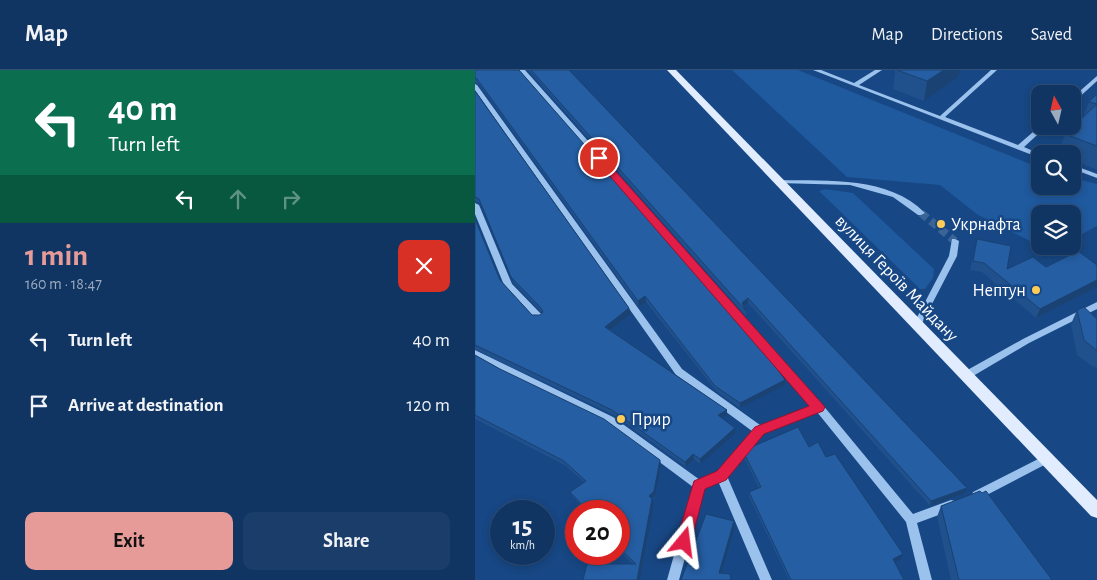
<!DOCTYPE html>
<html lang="en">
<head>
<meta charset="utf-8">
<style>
	:root { --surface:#113563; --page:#1a3d69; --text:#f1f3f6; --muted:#9cabbe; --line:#305078; --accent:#e69b98 }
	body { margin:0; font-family:"Alegreya Sans",sans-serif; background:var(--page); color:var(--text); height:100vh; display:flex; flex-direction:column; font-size:19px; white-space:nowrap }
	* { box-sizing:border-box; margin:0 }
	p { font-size:16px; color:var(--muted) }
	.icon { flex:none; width:28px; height:28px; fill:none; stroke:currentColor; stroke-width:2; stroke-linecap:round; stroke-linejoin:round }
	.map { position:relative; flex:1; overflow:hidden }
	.side { display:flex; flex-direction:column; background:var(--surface); width:475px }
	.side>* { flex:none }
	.guide { background:#0b6e4f; color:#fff; overflow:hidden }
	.needle { width:32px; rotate:352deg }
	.tools { position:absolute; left:556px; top:15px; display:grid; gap:10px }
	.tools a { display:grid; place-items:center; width:50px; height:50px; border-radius:10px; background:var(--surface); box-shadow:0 2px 8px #0003,0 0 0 1px var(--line); font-size:25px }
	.speed { position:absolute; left:15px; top:430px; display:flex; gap:10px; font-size:25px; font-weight:700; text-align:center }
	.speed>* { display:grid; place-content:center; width:65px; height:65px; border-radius:50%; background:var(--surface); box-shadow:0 2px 8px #0003,0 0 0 1px var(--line); line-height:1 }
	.speed small { font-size:12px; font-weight:400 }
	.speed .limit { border:8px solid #d22; background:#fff; color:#111 }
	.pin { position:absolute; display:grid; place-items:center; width:42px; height:42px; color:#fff; margin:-21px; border:2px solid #fff; border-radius:50%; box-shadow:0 1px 5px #0007 }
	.me { position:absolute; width:55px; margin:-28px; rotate:16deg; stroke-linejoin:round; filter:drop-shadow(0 0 4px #0008) }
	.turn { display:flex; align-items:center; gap:18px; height:105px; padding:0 25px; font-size:22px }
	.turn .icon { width:65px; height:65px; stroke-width:2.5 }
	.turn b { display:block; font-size:35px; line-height:42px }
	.lanes { display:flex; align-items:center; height:48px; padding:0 25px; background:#0003; justify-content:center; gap:25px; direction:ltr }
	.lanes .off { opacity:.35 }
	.round { display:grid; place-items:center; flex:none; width:52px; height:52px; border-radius:10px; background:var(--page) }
	.summary { display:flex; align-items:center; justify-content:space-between; height:85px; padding:0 25px }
	h1 { font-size:30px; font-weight:700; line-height:38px; color:var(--accent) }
	.cta { display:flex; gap:10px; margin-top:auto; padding:10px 25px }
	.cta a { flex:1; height:58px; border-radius:10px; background:var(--accent); color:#111; font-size:20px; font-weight:700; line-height:58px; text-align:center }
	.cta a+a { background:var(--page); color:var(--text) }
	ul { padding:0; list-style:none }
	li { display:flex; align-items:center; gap:15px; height:65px; padding:0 25px }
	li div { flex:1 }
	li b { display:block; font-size:19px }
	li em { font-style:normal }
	header { display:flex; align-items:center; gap:30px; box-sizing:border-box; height:70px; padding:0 25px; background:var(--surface); border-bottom:1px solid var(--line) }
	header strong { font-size:24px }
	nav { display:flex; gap:28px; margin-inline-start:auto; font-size:18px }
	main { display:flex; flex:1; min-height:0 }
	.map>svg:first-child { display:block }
</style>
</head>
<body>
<header>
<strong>Map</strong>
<nav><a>Map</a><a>Directions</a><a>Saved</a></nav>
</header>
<main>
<section class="side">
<div class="guide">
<div class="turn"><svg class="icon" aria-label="left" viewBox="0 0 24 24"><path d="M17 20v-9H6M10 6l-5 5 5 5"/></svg><div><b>40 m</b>Turn left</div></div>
<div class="lanes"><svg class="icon" aria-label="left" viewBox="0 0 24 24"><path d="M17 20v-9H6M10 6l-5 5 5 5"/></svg><svg class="icon off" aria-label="ahead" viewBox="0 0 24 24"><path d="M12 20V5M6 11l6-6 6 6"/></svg><svg class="icon off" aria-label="right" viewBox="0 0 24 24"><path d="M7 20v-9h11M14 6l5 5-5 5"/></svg></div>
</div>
<div class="summary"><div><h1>1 min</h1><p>160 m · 18:47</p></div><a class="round" style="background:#d93025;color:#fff"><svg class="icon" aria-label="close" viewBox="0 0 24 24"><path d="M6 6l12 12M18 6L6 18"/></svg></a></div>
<ul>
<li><svg class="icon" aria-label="left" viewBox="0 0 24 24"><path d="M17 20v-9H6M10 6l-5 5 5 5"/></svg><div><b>Turn left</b></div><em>40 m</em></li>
<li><svg class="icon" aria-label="arrive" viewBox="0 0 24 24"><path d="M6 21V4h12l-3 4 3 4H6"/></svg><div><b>Arrive at destination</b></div><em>120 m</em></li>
</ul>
<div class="cta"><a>Exit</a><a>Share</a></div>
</section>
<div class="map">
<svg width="622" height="510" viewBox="0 0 622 510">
	<rect width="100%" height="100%" fill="#174784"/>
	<path fill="#1f599e" d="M257,0h66l242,98v18h33v-8l24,6v42l-24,13v-25h-33v32l-62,-31 -38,-30 -93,-8z
		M350,119l28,4 81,76 -1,9 -8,11h-5l-101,-98z"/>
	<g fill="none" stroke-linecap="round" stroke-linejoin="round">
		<path stroke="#3a6396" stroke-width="8" stroke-dasharray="8 4.5" stroke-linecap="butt" d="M446,143l34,28"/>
		<path fill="#9bc1ed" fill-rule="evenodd" d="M44,0h6l297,334 91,110 38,-14 4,1 1,4 -1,4 -38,14 15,57h-12l-14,-58 -89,-110 -54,21 -36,43 45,104h-12l-42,-99 -14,7 -25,92h-12l26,-93 -86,-64 -104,-50 -28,-16v-7l138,67 87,63 17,-8 35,-41 -76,-56 -201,-285v-6l2,1 205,284 78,56 52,-19z
			M338,0h8l33,13 21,-13h7l-23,15 81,31 51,-46h6l-52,47 73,28 22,-19h7l-23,21 16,7v4z
			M622,6v5l-22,20 -2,1v-5z
			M598,95l24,9v4l-24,-9z
			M305,110c48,1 109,-4 145,33l-4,2h-3l-25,-18 -43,-12 -72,-2v-2z
			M0,133l4,2 33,79 30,31 1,2 -1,2h-6l-32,-34 -29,-71z
			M477,169h3l4,2 -2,15 -37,71h-6l-1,-2 36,-69z
			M622,232v7l-68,34 -61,36h-6l-2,-3 2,-3 61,-34z
			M571,385l4,1 1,3 -1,3 -69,36 -4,2 -4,-2 -1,-3 1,-3z"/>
		<path fill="#e1edff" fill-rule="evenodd" d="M192,0h9l421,430v18l-6,-2z"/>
	</g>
	<path fill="#20518c" d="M0,0l310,315 -45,23 -24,-17 -70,-89 -7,5 -160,-223 -4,-2z
		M53,0h41l398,418 -2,5 -35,13 -182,-203 -4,4 2,4v5z
		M420,0h65l-2,7 -34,24 -31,-12z
		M0,21l154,217 2,6 -21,16 117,80v5l-5,3 13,10v6l-35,30 -6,-5 -8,8 -72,-52 -139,-65v-131l25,61 32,35h8l2,-2 -28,-30 -33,-79 -6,-3z
		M622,24v76l-24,-10v-6h-15l7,-20 18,-17 6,-15z
		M502,169l30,30 90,-4v22l-61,31 -54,-46 -12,-2z
		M602,240l20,9v49l-5,-2 -15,-11 -6,-31z
		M0,285l185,105 1,6 -6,30 -3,3 2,5 -14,76h-57l50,-16 -14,-13v-40h-33l-13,-14 -3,-5 14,-10 -18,-16 -91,-47z
		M334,377l17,10 75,102 -6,3 9,18h-115l-40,-83v-5l10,-4 -15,-30v-5z
		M466,436l111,74h-101l-14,-63z"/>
	<path fill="#1a4272" d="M469,0h16l-2,7 -34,24 3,-20z
		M622,210v7l-61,31 4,-9z
		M170,226l1,6 -7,5 -1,-6z
		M273,228v5l-5,4 -1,-4z
		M154,238l2,6 -24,18 -2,-5z
		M310,310v5l-45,23v-5z
		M252,340v5l-9,5v-5z
		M260,358v6l-35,30v-5z
		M218,384l1,5 -8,8 -1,-5z
		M185,390l1,6 -6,30 -5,4 -1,-4z
		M492,418l-2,5 -35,13 1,-5z
		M177,429l2,5 -14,76h-3z
		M259,451l1,5 -15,51 -1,-4z
		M428,484l-2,5 -9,5 1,-5z"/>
	<path fill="#255ea3" stroke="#1a4272" d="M0,0h44l242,276 24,34 -45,23 -25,-17 -70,-90 -7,5 -161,-222 -2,-1z
		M56,0h38l398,418 -36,13 -183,-203 -6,5 4,8z
		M422,0h47l-17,11z
		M0,21l154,217 -24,19 122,83 -9,5 17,13 -35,31 -7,-5 -8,8 -73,-52 -137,-65v-126l25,61 32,35h8l3,-3 -2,-4 -30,-31 -32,-78 -4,-2z
		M622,24v52l-32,-12 32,-30 -8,-2z
		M502,169l34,7 -4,23 26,-12 13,10 32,-16 19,14v15l-57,29 -56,-46 -11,-2z
		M609,237l13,12v32l-13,-11 -7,-30z
		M0,285l25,14 104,50 56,41 -6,31 -5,5 3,3 -15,81h-54l4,-16h49l-17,-16v-37h-31l-18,-19 16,-11 -22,-20 -89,-46z
		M323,357l11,20 9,-5 8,15 9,-3 68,100 -10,5 11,21h-113l-42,-88 12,-5 -17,-34 3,-4z
		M505,421l2,2 4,-2 66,89h-93l-18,-74z
		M231,444l28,7 -15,52 11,1 1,6h-50z"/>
	<path fill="#e11d48" stroke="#92132f" d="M121,86h6l223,251 -2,4 -59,23 -38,46 -21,9 -14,53 -2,5 -5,2 -6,-2 -2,-5 18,-61 23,-10 38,-44 54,-21 -213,-246z"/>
	<g fill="#ffcd57" stroke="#174784" stroke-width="2">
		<circle cx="466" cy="154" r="5"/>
		<circle cx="561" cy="220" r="5"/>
		<circle cx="146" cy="349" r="5"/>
	</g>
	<g text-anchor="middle" stroke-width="5" stroke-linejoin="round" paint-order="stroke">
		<g font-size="18" fill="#fff" stroke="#174784" text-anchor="start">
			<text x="476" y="160">Укрнафта</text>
			<text x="551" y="226" text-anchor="end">Нептун</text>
			<text x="156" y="355">Прир</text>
		</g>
		<g font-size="18" fill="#fff" stroke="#174784">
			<text transform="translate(422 208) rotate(46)" y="6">вулиця Героїв Майдану</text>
		</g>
	</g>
</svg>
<div class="tools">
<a><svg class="needle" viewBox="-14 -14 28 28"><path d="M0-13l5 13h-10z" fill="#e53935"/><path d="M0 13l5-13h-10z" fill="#9cabbe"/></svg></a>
<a><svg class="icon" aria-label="search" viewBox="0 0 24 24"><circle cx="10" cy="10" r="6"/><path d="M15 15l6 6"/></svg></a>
<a><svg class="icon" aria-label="layers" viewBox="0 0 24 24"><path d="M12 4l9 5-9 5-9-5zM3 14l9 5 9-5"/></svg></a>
</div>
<div class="speed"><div>15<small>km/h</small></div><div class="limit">20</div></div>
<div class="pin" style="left:124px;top:88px;background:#d93025"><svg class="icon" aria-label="arrive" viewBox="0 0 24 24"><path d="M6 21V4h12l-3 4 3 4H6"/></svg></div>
<svg class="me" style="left:209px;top:472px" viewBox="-20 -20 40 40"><path d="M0-17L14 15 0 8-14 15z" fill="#e11d48" stroke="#fff" stroke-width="4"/></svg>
</div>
</main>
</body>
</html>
